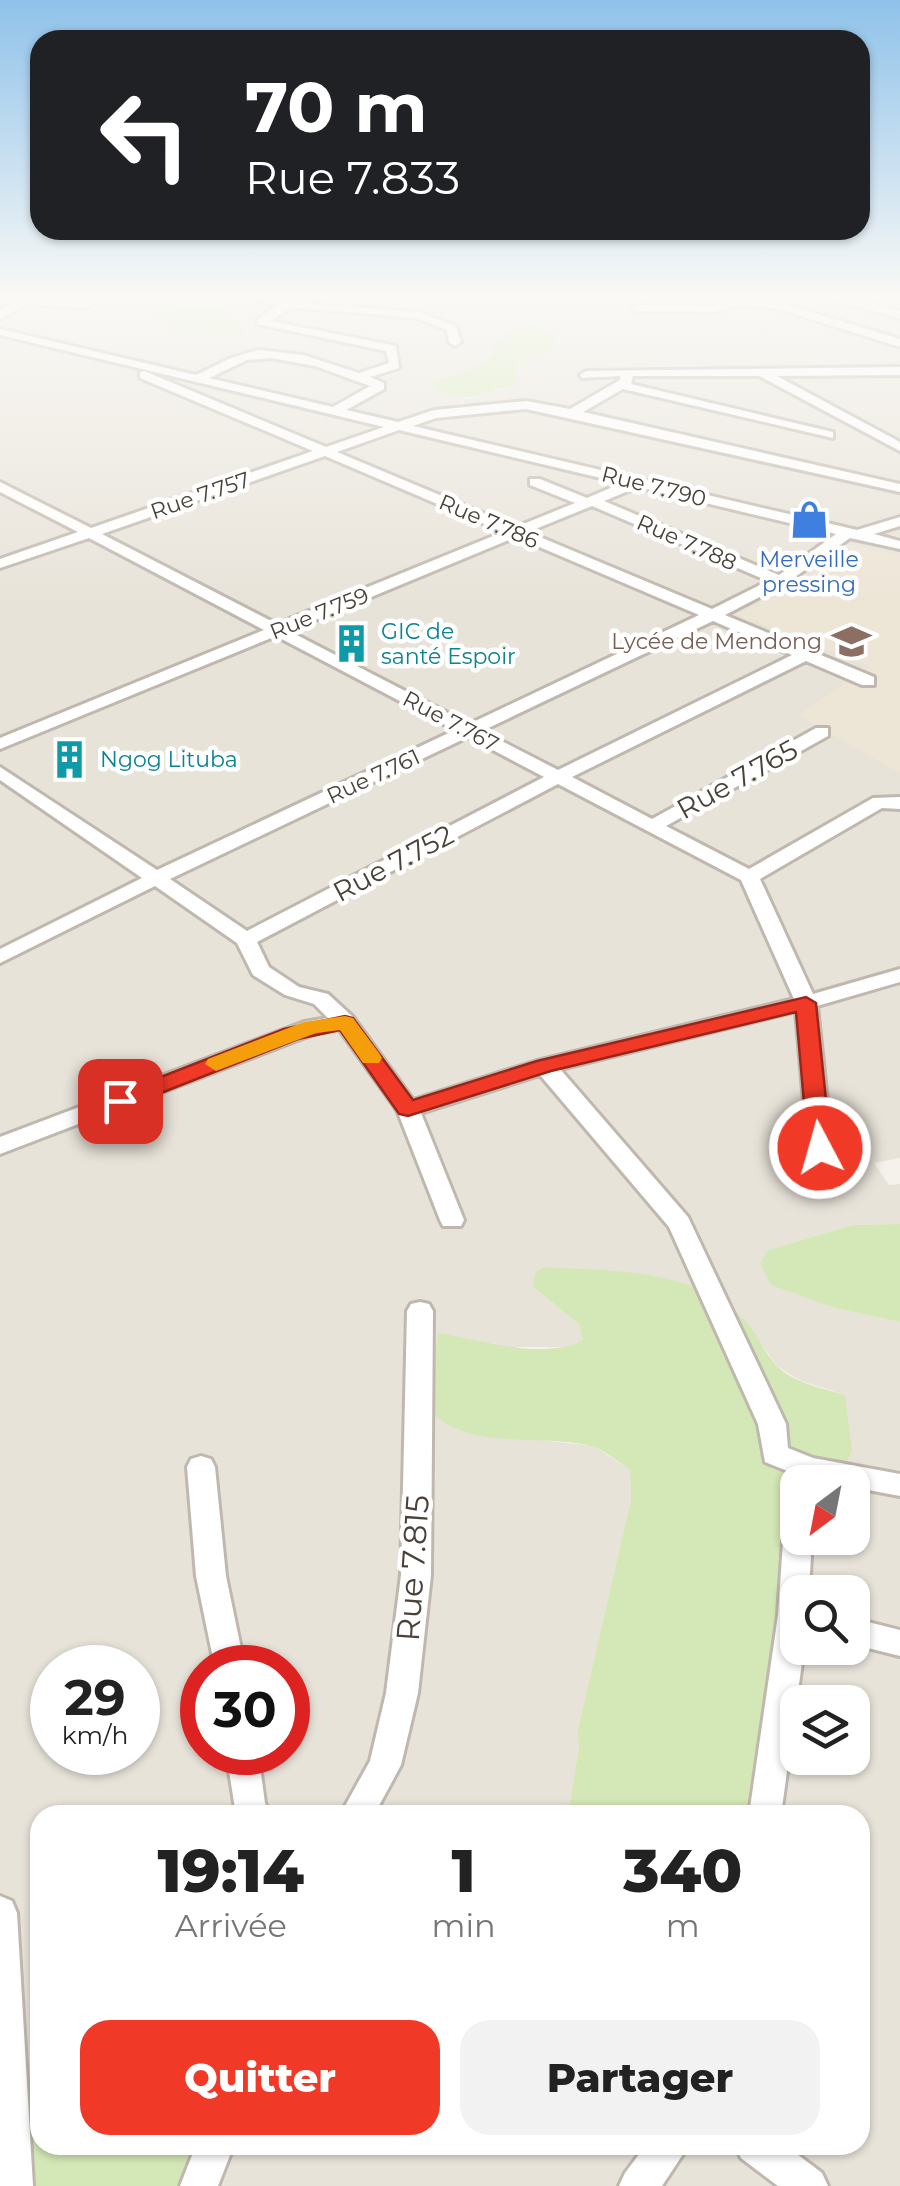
<!DOCTYPE html>
<html lang="fr">
<head>
<meta charset="utf-8">
<style>
	:root { --surface:#fff; --page:#f2f2f2; --text:#222; --muted:#767676; --accent:#f03927 }
	body { margin:0; font-family:Montserrat,sans-serif; background:var(--page); color:var(--text); height:100vh; display:flex; flex-direction:column; font-size:38px; white-space:nowrap }
	* { box-sizing:border-box; margin:0 }
	p { font-size:32px; color:var(--muted) }
	.icon { flex:none; width:55px; height:55px; fill:none; stroke:currentColor; stroke-width:2; stroke-linecap:round; stroke-linejoin:round }
	.map { position:relative; flex:1; overflow:hidden }
	.details { position:absolute; left:30px; top:1805px; width:840px; height:350px; display:flex; flex-direction:column; background:var(--surface); border-radius:30px; box-shadow:0 2px 8px #0004 }
	.details>* { flex:none }
	.hud { position:absolute; left:30px; top:30px; width:840px; height:210px; border-radius:30px; box-shadow:0 2px 8px #0004; background:#202124; color:#fff; overflow:hidden }
	.needle { width:65px; rotate:212deg }
	.tools { position:absolute; left:780px; top:1465px; display:grid; gap:20px }
	.tools a { display:grid; place-items:center; width:90px; height:90px; border-radius:20px; background:var(--surface); box-shadow:0 2px 8px #0004; font-size:50px }
	.speed { position:absolute; left:30px; top:1645px; display:flex; gap:20px; font-size:50px; font-weight:700; text-align:center }
	.speed>* { display:grid; place-content:center; width:130px; height:130px; border-radius:50%; background:var(--surface); box-shadow:0 2px 8px #0004; line-height:1 }
	.speed small { font-size:25px; font-weight:400 }
	.speed .limit { border:15px solid #d22; background:#fff; color:#111 }
	.pin { position:absolute; display:grid; place-items:center; width:85px; height:85px; color:#fff; margin:-42px; border-radius:20px; box-shadow:0 5px 15px #0006 }
	.me { position:absolute; width:110px; margin:-55px; rotate:354deg; stroke-linejoin:round; filter:drop-shadow(0 0 8px #0008) }
	.turn { display:flex; align-items:center; gap:35px; height:210px; padding:0 50px; font-size:45px }
	.turn .icon { width:130px; height:130px; stroke-width:2.5 }
	.turn b { display:block; font-size:70px; line-height:85px }
	.eta { display:flex; justify-content:space-evenly; align-items:center; height:170px; text-align:center }
	.eta b { font-size:60px; font-weight:800; line-height:70px }
	.action { display:flex; gap:20px; margin-top:auto; padding:20px 50px }
	.action a { flex:1; height:115px; border-radius:30px; background:var(--accent); color:#fff; font-size:40px; font-weight:800; line-height:115px; text-align:center }
	.action a+a { background:var(--page); color:var(--text) }
	.map>svg:first-child { display:block }
</style>
</head>
<body>
<div class="map">
<svg width="900" height="2186" viewBox="0 0 900 2186">
	<rect width="100%" height="100%" fill="#f5f1eb"/>
	<path fill="#e8e3d9" fill-rule="evenodd" d="M0,299h191l-16,3 1,28 70,7 -4,-15 -35,-23h693v859l-26,5 15,22 11,-1v40l-47,1 -85,25 67,58 65,14v864h-700l1,-41h659v-330h-101l39,-277h54v-56h-33l9,-15 17,-72 -46,-15 -22,-14 -34,-48 -44,-30 -77,-16 -77,-5 -12,20 46,37 5,16 -20,7h-48l-53,85 131,14 36,24 1,29 -54,234 2,13 -11,69h-528v203l-13,66 -27,90zM554,338v11l-36,15 -4,22 -47,13 -25,-22 41,-11 10,-12zM798,1592h54v56h-54zM52,1668h86v84h-86zM202,1668h86v84h-86zM798,1702h54v56h-54z"/>
	<path fill="#ede5d6" d="M844,543l56,13v217l-102,-58 72,-48 -134,-53 65,-30z"/>
	<path fill="#d4e7b6" d="M207,299l35,23 4,15 -7,2 -63,-9 -18,-7v-9l17,-12z
		M537,325l17,10v14l-36,15 -4,22c-34,6 -45,20 -79,3l-2,-6c21,-12 45,-10 60,-29l-1,-9 24,-17z
		M900,1224v98l-65,-14 -64,-23 -11,-22 8,-13 85,-25z
		M545,1267c64,4 151,1 199,52 12,13 19,31 31,45 17,19 47,24 70,31l7,56 -4,8 -20,8 -9,15h-21v91l-39,242h-191l11,-69 -2,-13 54,-234 -1,-29c-12,-8 -26,-21 -39,-24 -51,-13 -126,6 -162,-37l9,-76c43,7 105,28 145,7l-4,-16 -46,-37 3,-15z
		M40,2018v127h161l-1,41h-200z"/>
	<g fill="none" stroke-linecap="round" stroke-linejoin="round">
		<defs>
			<path id="minor" d="M18,299h87l-21,9 -57,-4 -27,15v-8z
				M141,299h31l1,2 -6,3z
				M251,299l168,13 37,14 5,16 -6,4 -6,-4 -2,-12 -30,-12 -126,-11 -20,14 125,25 3,22 -29,9 14,6v6l-38,21 52,12 36,-12 92,-9 44,8 50,-29v-4l-38,2 -2,-3 6,-4 314,-4v8l-123,1 123,66v9l-141,-75h-126l-2,8 202,48v6l-210,-49 -40,23 317,72v8l-374,-83 -90,9 -23,8 444,104 43,-13v9l-26,8 26,7v8l-50,-11 -65,46 -60,31 149,62v8h-12l-56,-24 -234,116 80,42 164,-91h12v8l-162,90 83,43 124,-71 27,-1v12l-18,-1 -122,71 53,115 87,-25v13l-83,24 15,142 -12,8 -12,-8 -12,-137 -236,58 128,148 98,207 2,24 25,10 87,16v22l-48,-9v-5h-54v8l-5,-8 2,-8 -30,-12 -7,-38 -89,-197 -129,-152 -119,38 43,107 -3,6h-18l-3,-6 -43,-110 -58,-81 -23,4 -316,121v-17l304,-115 24,-4 -14,-14 -29,-9 -32,-20 -16,-32 -82,-57 -155,77v-14l142,-71 -142,-98v-13l157,103 298,-140 -179,-94 -276,113v-11l264,-108 -175,-92 -89,30v-9l78,-27 -78,-40v-10l91,46 222,-77 -173,-73v-6l4,-1 182,76 58,-20 -384,-92v-6l196,46 35,-17 27,-8 45,5 56,18 30,-10 -3,-12 -129,-27v-4l21,-15zM271,358l44,8 55,20 -37,21 -124,-29 38,-18zM399,430l223,53 -35,15 -47,-19h-10v6l45,18 -59,24 -179,-75zM325,456l178,76 -226,92 -175,-90zM638,487l198,47 -57,41 -175,-74zM592,506l176,75 -56,28 -184,-77zM516,537l183,78 -230,109 -180,-93zM713,621l79,34 -234,115 -76,-39zM468,737l76,40 -297,154 -77,-52zM558,784l183,96 53,119 -257,62 -124,39 -60,-83 -25,-23 -29,-7 -30,-20 -12,-25z
				M735,299l42,3 123,37v8l-124,-39 -37,-3 -24,7 -78,-1 -6,-3 6,-3 77,1z
				M829,299h29l42,12v7z
				M420,1302l9,2 4,7 -2,264 -13,118 -17,72 -27,50h-34l30,-54 16,-68 15,-118 6,-264 4,-7z
				M201,1456l10,3 4,8 11,109 19,92h-30l-19,-92 -9,-109 4,-8z
				M798,1515v23h14l-3,54h-11v56h6l-23,167h-32l29,-200 6,-88 4,-8z
				M852,1618l48,12v26l-48,-12z
				M226,1752h32l7,51 5,12h-34z
				M0,1896l12,5 5,12 16,273h-33z
				M196,2145h38l-16,41h-38z
				M646,2145h43l-27,41h-43l6,-13z
				M735,2145h50l37,28 6,13h-50l-37,-28z"/>
		</defs>
		<use href="#minor" stroke="#c0b8ae" stroke-width="6"/>
		<use href="#minor" fill="#fff" fill-rule="evenodd"/>
	</g>
	<linearGradient id="sky" x2="0" y2="1"><stop stop-color="#8fc2ea"/><stop offset="0.49" stop-color="#faf9f6"/><stop offset="1" stop-color="#faf9f6" stop-opacity="0"/></linearGradient>
	<rect width="900" height="606" fill="url(#sky)"/>
	<path fill="#f03927" stroke="#9c2519" stroke-width="2.5" d="M806,997l10,6 15,145 -11,8 -12,-8 -12,-136 -245,59 -143,45 -9,-2 -59,-84 -42,9 -170,67 -8,2 -11,-7 3,-5 172,-67 61,-13 8,2 60,82 124,-39z"/>
	<path fill="#f59e0b" d="M345,1016l8,2 26,35 3,5 -3,5h-16l-23,-33 -24,3 -100,38 -11,-7 3,-5 96,-37z"/>
	<defs>
		<symbol id="shop-bare" viewBox="-9 -9 18 18"><path d="M-5-2.5h2.3a2.7 3.5 0 0 1 5.4 0H5L5.5 6h-11ZM-1.5-2.5h3a1.5 2.3 0 0 0-3 0Z" fill="#3f7fe0" stroke="#fff" stroke-width="2.5" paint-order="stroke"/></symbol>
		<symbol id="school-bare" viewBox="-9 -9 18 18"><path d="M0-5L7-2L0 1L-7-2ZM-4 1L0 2.5L4 1V4Q0 6-4 4Z" fill="#8d6e63" stroke="#fff" stroke-width="2.5" paint-order="stroke"/></symbol>
		<symbol id="building-bare" viewBox="-9 -9 18 18"><path d="M-4-6H4V6H1V3H-1V6H-4ZM-2.5-4.3h1.7v1.8h-1.7ZM.8-4.3h1.7v1.8H.8ZM-2.5-1h1.7V.8h-1.7ZM.8-1h1.7V.8H.8Z" fill="#0f9aa8" stroke="#fff" stroke-width="2.5" paint-order="stroke"/></symbol>
	</defs>
	<g fill-rule="evenodd">
		<use href="#shop-bare" x="782" y="492" width="55" height="55"/>
		<use href="#school-bare" x="824" y="614" width="55" height="55"/>
		<use href="#building-bare" x="324" y="616" width="55" height="55"/>
		<use href="#building-bare" x="42" y="732" width="55" height="55"/>
	</g>
	<g text-anchor="middle" stroke-width="9" stroke-linejoin="round" paint-order="stroke">
		<g font-size="22" fill="#494239" stroke="#fff">
			<text transform="translate(654 486) rotate(14)" y="8">Rue 7.790</text>
			<text transform="translate(200 495) rotate(-19)" y="8">Rue 7.757</text>
			<text transform="translate(489 521) rotate(23)" y="8">Rue 7.786</text>
			<text transform="translate(687 542) rotate(24)" y="8">Rue 7.788</text>
			<text transform="translate(319 613) rotate(-22)" y="8">Rue 7.759</text>
			<text transform="translate(451 721) rotate(28)" y="8">Rue 7.767</text>
			<text transform="translate(373 776) rotate(-25)" y="8">Rue 7.761</text>
		</g>
		<g font-size="22" fill="#366cbe" stroke="#fff">
			<text x="809" y="567">Merveille<tspan x="809" dy="25">pressing</tspan></text>
		</g>
		<g font-size="22" fill="#0d838f" stroke="#fff" text-anchor="start">
			<text x="381" y="639">GIC de<tspan x="381" dy="25">santé Espoir</tspan></text>
			<text x="100" y="767">Ngog Lituba</text>
		</g>
		<g font-size="22" fill="#785e54" stroke="#fff" text-anchor="end">
			<text x="822" y="649">Lycée de Mendong</text>
		</g>
		<g font-size="28" fill="#494239" stroke="#fff">
			<text transform="translate(737 779) rotate(-29)" y="10">Rue 7.765</text>
			<text transform="translate(393 863) rotate(-28)" y="10">Rue 7.752</text>
		</g>
		<g font-size="32" fill="#494239" stroke="#fff">
			<text transform="translate(413 1568) rotate(-86)" y="11">Rue 7.815</text>
		</g>
	</g>
</svg>
<div class="tools">
<a><svg class="needle" viewBox="-14 -14 28 28"><path d="M0-13l5 13h-10z" fill="#e53935"/><path d="M0 13l5-13h-10z" fill="#767676"/></svg></a>
<a><svg class="icon" aria-label="search" viewBox="0 0 24 24"><circle cx="10" cy="10" r="6"/><path d="M15 15l6 6"/></svg></a>
<a><svg class="icon" aria-label="layers" viewBox="0 0 24 24"><path d="M12 4l9 5-9 5-9-5zM3 14l9 5 9-5"/></svg></a>
</div>
<div class="speed"><div>29<small>km/h</small></div><div class="limit">30</div></div>
<div class="pin" style="left:120px;top:1101px;background:#d93025"><svg class="icon" aria-label="arrive" viewBox="0 0 24 24"><path d="M6 21V4h12l-3 4 3 4H6"/></svg></div>
<svg class="me" style="left:820px;top:1148px" viewBox="-20 -20 40 40"><circle r="17" fill="#f03927" stroke="#fff" stroke-width="3"/><path d="M0-11L8 9 0 5-8 9z" fill="#fff"/></svg>
<div class="hud">
<div class="turn"><svg class="icon" aria-label="left" viewBox="0 0 24 24"><path d="M17 20v-9H6M10 6l-5 5 5 5"/></svg><div><b>70 m</b>Rue 7.833</div></div>
</div>
<section class="details">
<div class="eta">
<div><b>19:14</b><p>Arrivée</p></div>
<div><b>1</b><p>min</p></div>
<div><b>340</b><p>m</p></div>
</div>
<div class="action"><a>Quitter</a><a>Partager</a></div>
</section>
</div>
</body>
</html>
